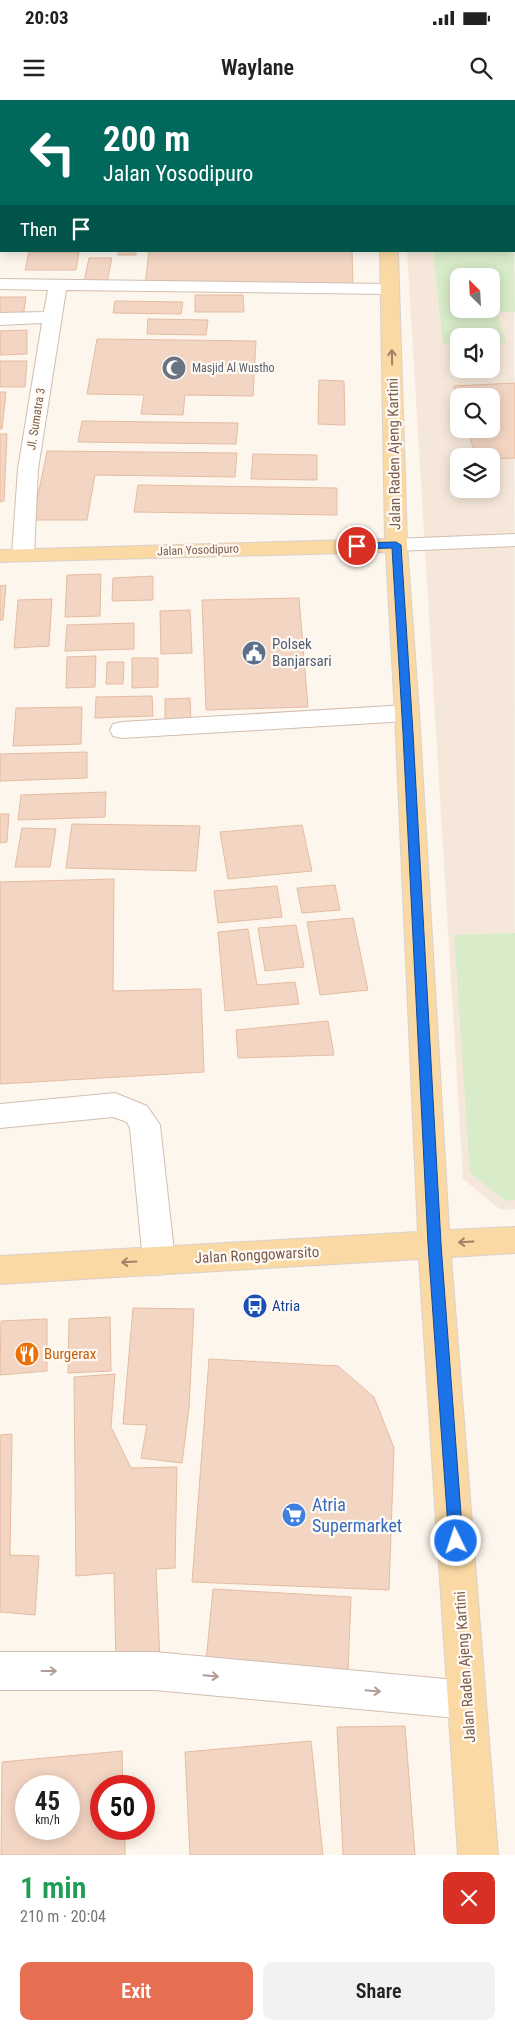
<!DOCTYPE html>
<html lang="en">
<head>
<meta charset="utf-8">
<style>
	:root { --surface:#fff; --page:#f2f2f2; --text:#222; --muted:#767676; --accent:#e76f51 }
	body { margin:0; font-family:"Roboto Condensed",sans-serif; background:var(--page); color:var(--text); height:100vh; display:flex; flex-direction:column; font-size:19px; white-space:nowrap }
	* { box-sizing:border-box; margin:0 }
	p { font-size:16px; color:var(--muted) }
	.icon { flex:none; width:28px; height:28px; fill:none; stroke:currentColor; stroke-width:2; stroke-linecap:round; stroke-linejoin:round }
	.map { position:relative; height:1755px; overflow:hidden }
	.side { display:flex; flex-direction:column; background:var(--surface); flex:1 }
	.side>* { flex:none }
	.top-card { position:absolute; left:0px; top:0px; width:515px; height:152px; box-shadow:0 2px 12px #0003; background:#00695c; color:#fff; overflow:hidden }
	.needle { width:32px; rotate:336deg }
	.controls { position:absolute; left:450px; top:168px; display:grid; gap:10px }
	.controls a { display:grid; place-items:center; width:50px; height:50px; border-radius:10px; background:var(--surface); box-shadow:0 2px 12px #0003; font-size:25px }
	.speed { position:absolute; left:15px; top:1675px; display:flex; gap:10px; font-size:25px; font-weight:700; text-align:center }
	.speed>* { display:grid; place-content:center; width:65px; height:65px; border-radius:50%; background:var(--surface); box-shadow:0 2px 12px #0003; line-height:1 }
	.speed small { font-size:12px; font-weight:400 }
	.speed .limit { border:8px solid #d22; background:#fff; color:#111 }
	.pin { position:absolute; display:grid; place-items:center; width:42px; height:42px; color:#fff; margin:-21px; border:2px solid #fff; border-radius:50%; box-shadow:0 1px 5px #0007 }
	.me { position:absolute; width:55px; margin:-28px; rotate:356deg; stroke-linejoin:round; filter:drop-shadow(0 0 4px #0008) }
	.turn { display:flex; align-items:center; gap:18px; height:105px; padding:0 20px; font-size:22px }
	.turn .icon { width:65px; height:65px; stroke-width:2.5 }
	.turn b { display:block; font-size:35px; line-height:42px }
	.then { display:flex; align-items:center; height:48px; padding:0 20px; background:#0003; gap:10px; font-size:19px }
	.round { display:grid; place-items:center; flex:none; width:52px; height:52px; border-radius:10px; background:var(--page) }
	.headline { display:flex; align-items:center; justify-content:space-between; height:85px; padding:0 20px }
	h1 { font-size:30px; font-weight:600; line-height:38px; color:#1e9e55 }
	.primary-button { display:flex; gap:10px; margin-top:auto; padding:10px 20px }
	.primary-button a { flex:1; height:58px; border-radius:10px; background:var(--accent); color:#fff; font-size:20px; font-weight:600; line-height:58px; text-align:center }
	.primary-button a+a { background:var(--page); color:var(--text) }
	.status { display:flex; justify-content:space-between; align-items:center; height:35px; padding:0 25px; background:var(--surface); direction:ltr }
	.status svg { height:14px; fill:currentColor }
	header { display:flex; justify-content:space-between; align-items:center; height:65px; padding:0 20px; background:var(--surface); font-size:22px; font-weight:600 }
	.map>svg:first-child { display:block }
</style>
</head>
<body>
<div class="status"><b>20:03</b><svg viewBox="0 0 49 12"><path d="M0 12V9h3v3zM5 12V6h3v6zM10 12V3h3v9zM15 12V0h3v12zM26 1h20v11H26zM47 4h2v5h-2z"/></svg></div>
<header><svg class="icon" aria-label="menu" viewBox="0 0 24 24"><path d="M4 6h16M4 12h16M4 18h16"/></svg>Waylane<svg class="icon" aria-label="search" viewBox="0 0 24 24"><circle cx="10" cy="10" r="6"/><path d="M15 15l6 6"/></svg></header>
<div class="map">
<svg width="515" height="1755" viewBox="0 0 515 1755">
	<rect width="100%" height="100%" fill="#fdf6ec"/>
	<path fill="#f5e8da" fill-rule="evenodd" d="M514,21l1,1088 -14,1 -38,-31 -56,-928h107zM459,176h32v33h-32zM459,236h32v33h-32zM459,296h32v33h-32zM459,356h32v33h-32z"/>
	<path fill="#d8ecc9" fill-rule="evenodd" d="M514,125l1,87h-18l9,31 -15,1v-8h-32v8h-16l-10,-93h81zM459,176h32v33h-32z
		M515,833v267l-9,1 -36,-28 -16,-238z"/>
	<path fill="#f3d5c3" stroke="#e6bba3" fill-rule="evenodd" d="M118,151h18v4h-18z
		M149,151h203l1,35 -208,-1z
		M29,152h50l-3,18h-51z
		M89,158h23l-5,24h-23z
		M195,195h48l1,17h-49z
		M0,197h26l-3,20h-23z
		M115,201l68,1 -2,12 -68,-1z
		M148,219l60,1 -2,15 -59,-1z
		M27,230v24l-27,1v-24z
		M97,239l159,2 -3,55 -68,-1 -2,20 -42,-1 3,-19 -57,-1z
		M0,261h27l-2,26h-25z
		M319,280l25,1 1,44 -27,-1z
		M515,283v75l-24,1v-3h-15l-9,-27h24v-33h-32v6l-5,-16z
		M0,292h6l-4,37h-2z
		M82,321l156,2 -2,21 -158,-2z
		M0,334h7l-3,67 -4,1z
		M47,351l190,2 -2,24 -140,-2 -8,45h-54z
		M253,354l64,1v25l-66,-1z
		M138,385l199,3v27l-203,-3z
		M101,474l-1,42 -35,1 2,-42z
		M153,476v24l-41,1 1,-23z
		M6,485l-3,35h-3v-34z
		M299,498l9,109 -102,3 -4,-110z
		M52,499l-3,47 -35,2 4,-48z
		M190,510l2,43 -31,1 -1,-43z
		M134,523v26l-69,2 2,-26z
		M96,556l-1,31 -29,1 1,-31z
		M132,558h26v29l-26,1z
		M107,562h17l-1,22h-17z
		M152,596l1,20 -58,2 1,-21z
		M190,598l1,24 -26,1v-24z
		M82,607l-1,37 -68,2 3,-38z
		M87,652v26l-87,3v-27z
		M106,692l-1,25 -87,3 3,-25z
		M0,714h9l-2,28 -7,1z
		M72,724l128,2 -4,45 -130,-3z
		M302,725l10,46 -84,8 -8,-47z
		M22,728l34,1 -6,38h-35z
		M114,779l-1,112 88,-2 3,83 -204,12v-202z
		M335,785l5,25 -38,3 -5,-25z
		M277,786l5,31 -64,6 -4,-32z
		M353,818l15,72 -48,5 -13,-73z
		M296,825l8,42 -39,4 -7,-43z
		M248,829l9,56 38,-3 4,22 -74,7 -7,-79z
		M328,921l6,34 -96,3 -2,-28z
		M133,1208l61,1 -5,99 -7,55 -41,-5 6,-33 -24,-1z
		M110,1217l1,54 -43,2 1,-54z
		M47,1219v52l-47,4 1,-54z
		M209,1259l129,7 36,31 20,51 -5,142 -197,-8z
		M115,1274l-4,53 20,41 46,-1 -2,101 -19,1 4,92 -44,3 -2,-91 -38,3 -2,-199z
		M12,1334l-2,121 29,1 -4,59 -35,-3v-177z
		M213,1489l138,8 -3,74 -142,-9z
		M405,1626l10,129h-72l-6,-128z
		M311,1641l12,114h-133l-5,-103z
		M122,1651l1,35h-22v43h24v26h-124l1,-93zM26,1686h43v43h-43z"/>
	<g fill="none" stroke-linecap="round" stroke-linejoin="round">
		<defs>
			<path id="minor" d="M303,0h16v1h-15z
				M514,8h1v10h-1z
				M1,31v22l-1,1v-22z
				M514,81h1v10h-1z
				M0,102h1v10h-1z
				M0,179l390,5 6,1 3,4 -3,4 -6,1 -324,-4 -28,179 -4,86 -3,5 -8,1 -8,-1 -3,-5 6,-86 24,-146 -42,2v-12l44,-1 4,-22 -48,-1z
				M515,434v12l-119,5 -8,-1 -3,-5 3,-5 8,-1z
				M407,605l8,2 4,6 -4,6 -8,2 -285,17 -9,-2 -3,-6 3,-6 9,-2z
				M115,993l32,13 13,19 15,136 -5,10 -11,4 -11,-4 -5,-10 -13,-133 -3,-6 -14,-5 -113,11v-24z
				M0,1552h155l312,29 13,6 6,13 -6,13 -13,6 -312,-29h-155z"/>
			<path id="major" d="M157,0h25l1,1h-25z
				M380,151h18l9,294 12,168 30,517 66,-3v26l-64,4 47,598h-40l-39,-596 -419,25v-28l418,-24 -23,-519 -9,-161 -386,10v-12l385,-11z"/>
		</defs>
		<use href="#minor" stroke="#d1beb0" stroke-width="2"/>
		<use href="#major" stroke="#dad1cd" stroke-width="2"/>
		<use href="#minor" fill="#fff" fill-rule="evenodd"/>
		<use href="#major" fill="#fbd9a5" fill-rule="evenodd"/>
	</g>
	<defs><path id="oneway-shaft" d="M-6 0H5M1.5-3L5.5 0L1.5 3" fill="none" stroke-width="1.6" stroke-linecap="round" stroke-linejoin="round" transform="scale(1.25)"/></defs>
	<g stroke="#a18267">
		<use href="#oneway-shaft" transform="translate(392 257) rotate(-91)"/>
		<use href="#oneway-shaft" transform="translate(466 1142) rotate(177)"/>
		<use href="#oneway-shaft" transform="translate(129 1162) rotate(177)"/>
	</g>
	<g stroke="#af9d94">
		<use href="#oneway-shaft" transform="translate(49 1571)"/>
		<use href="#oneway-shaft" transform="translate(211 1576) rotate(5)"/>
		<use href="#oneway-shaft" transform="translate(373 1591) rotate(5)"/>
	</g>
	<path fill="#1a73e8" stroke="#114b97" d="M396,442l5,3 12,188 28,511 22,297 -2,5 -5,2 -5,-2 -2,-5 -21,-297 -25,-511 -11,-185 -35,1 -4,-3 4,-3z"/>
	<defs>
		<symbol id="mosque-disc" viewBox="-11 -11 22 22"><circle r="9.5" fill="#6b7280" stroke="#fffaf3"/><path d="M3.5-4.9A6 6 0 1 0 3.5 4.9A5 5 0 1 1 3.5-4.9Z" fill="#fff"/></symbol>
		<symbol id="civic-disc" viewBox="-11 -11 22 22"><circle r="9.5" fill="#5c6f8a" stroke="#fffaf3"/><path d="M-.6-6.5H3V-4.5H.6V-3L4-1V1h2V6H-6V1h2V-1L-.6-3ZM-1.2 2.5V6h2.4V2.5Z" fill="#fff"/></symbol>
		<symbol id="bus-disc" viewBox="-11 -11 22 22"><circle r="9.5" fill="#1a4fb4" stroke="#fffaf3"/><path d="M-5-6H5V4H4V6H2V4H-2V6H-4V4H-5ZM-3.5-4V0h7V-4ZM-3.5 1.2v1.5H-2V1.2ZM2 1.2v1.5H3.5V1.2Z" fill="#fff"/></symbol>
		<symbol id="restaurant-disc" viewBox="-11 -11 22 22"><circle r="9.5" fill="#e8710a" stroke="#fffaf3"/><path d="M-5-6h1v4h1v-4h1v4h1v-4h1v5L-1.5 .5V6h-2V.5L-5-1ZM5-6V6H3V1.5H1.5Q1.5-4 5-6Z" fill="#fff"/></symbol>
		<symbol id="supermarket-disc" viewBox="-11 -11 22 22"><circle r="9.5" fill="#3f7fe0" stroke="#fffaf3"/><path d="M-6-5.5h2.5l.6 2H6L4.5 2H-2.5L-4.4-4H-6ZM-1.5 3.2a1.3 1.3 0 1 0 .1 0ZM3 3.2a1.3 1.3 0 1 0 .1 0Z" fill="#fff"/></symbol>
	</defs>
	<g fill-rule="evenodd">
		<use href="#mosque-disc" x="160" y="254" width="28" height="28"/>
		<use href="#civic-disc" x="240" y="539" width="28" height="28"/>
		<use href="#bus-disc" x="241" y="1192" width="28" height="28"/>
		<use href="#restaurant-disc" x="13" y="1240" width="28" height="28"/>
		<use href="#supermarket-disc" x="280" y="1401" width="28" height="28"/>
	</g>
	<g text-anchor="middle" stroke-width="4.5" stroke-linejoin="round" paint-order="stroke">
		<g font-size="12" fill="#5b616d" stroke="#fffaf3" text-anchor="start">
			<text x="192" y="272">Masjid Al Wustho</text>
		</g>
		<g font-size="12" fill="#7a5c4d" stroke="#fffaf3">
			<text transform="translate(36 319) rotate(-81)" y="4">Jl. Sumatra 3</text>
			<text transform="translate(198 450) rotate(-2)" y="4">Jalan Yosodipuro</text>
		</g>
		<g font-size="15" fill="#7a5c4d" stroke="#fffaf3">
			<text transform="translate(394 354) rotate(-91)" y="5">Jalan Raden Ajeng Kartini</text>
			<text transform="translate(257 1155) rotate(-3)" y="5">Jalan Ronggowarsito</text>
			<text transform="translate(465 1567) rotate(-94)" y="5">Jalan Raden Ajeng Kartini</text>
		</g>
		<g font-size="15" fill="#4e5e75" stroke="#fffaf3" text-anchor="start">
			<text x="272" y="549">Polsek<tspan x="272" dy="17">Banjarsari</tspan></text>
		</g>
		<g font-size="15" fill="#164399" stroke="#fffaf3" text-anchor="start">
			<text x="272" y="1211">Atria</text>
		</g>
		<g font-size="15" fill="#c56008" stroke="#fffaf3" text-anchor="start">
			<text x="44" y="1259">Burgerax</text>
		</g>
		<g font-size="18" fill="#366cbe" stroke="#fffaf3" text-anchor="start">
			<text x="312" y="1411">Atria<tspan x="312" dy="21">Supermarket</tspan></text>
		</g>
	</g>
</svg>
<div class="controls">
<a><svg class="needle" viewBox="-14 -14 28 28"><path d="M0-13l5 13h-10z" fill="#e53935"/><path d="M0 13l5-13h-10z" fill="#767676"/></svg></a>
<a><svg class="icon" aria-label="sound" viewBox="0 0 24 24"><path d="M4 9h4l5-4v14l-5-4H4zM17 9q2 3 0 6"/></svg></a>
<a><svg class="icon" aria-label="search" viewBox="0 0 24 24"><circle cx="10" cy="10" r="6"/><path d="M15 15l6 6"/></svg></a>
<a><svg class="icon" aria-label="layers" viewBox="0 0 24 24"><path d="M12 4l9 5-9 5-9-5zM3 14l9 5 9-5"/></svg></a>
</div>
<div class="speed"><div>45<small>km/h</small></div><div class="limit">50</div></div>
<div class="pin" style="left:357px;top:446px;background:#d93025"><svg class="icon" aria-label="arrive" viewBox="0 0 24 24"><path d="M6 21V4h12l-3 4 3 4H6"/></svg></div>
<svg class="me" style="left:456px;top:1441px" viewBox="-20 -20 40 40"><circle r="17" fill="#1a73e8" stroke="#fff" stroke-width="3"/><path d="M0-11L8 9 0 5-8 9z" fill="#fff"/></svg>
<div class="top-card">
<div class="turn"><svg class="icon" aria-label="left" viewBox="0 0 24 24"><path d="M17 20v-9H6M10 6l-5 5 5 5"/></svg><div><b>200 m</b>Jalan Yosodipuro</div></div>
<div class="then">Then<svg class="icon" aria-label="arrive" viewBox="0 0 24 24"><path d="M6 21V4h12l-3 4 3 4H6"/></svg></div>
</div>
</div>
<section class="side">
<div class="headline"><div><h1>1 min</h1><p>210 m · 20:04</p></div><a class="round" style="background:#d93025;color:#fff"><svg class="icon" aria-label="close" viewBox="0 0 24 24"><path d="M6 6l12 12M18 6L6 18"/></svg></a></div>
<div class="primary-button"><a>Exit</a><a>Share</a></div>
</section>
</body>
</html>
